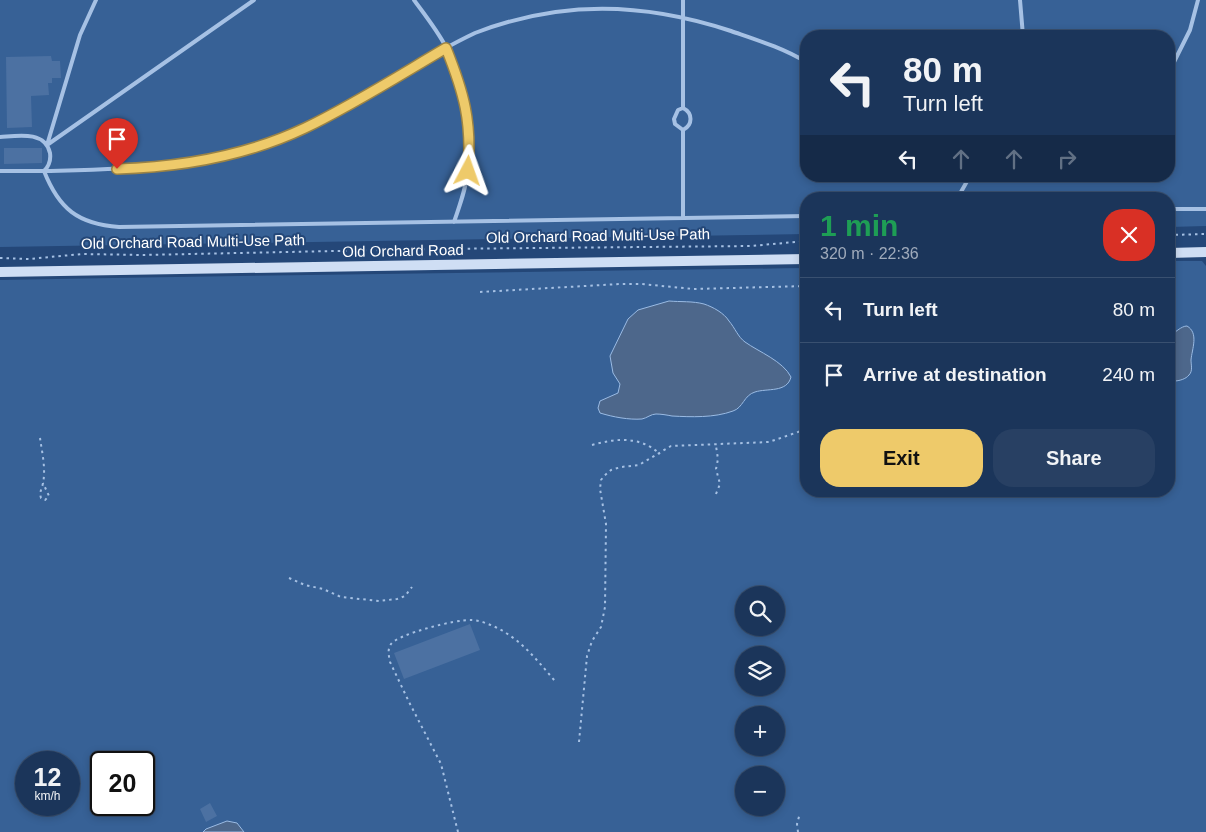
<!DOCTYPE html>
<html lang="en">
<head>
<meta charset="utf-8">
<style>
	:root { --surface:#1b355a; --page:#284063; --text:#f1f3f6; --muted:#a0abbb; --line:#395070; --accent:#eeca6a }
	body { margin:0; font-family:Arial,sans-serif; background:var(--page); color:var(--text); height:100vh; display:flex; flex-direction:column; font-size:19px; white-space:nowrap }
	* { box-sizing:border-box; margin:0 }
	p { font-size:16px; color:var(--muted) }
	.icon { flex:none; width:28px; height:28px; fill:none; stroke:currentColor; stroke-width:2; stroke-linecap:round; stroke-linejoin:round }
	.map { position:relative; flex:1; overflow:hidden }
	.side { position:absolute; left:800px; top:192px; width:375px; height:305px; display:flex; flex-direction:column; background:var(--surface); border-radius:20px; box-shadow:0 2px 8px #0003,0 0 0 1px var(--line) }
	.side>* { flex:none }
	.guide { position:absolute; left:800px; top:30px; width:375px; height:152px; border-radius:20px; box-shadow:0 2px 8px #0003,0 0 0 1px var(--line); background:#1b355a; color:var(--text); overflow:hidden }
	.fabs { position:absolute; left:735px; top:586px; display:grid; gap:10px }
	.fabs a { display:grid; place-items:center; width:50px; height:50px; border-radius:50%; background:var(--surface); box-shadow:0 2px 8px #0003,0 0 0 1px var(--line); font-size:25px }
	.speed { position:absolute; left:15px; top:751px; display:flex; gap:10px; font-size:25px; font-weight:700; text-align:center }
	.speed>* { display:grid; place-content:center; width:65px; height:65px; border-radius:50%; background:var(--surface); box-shadow:0 2px 8px #0003,0 0 0 1px var(--line); line-height:1 }
	.speed small { font-size:12px; font-weight:400 }
	.speed .limit { border:2px solid #111; border-radius:8px; background:#fff; color:#111 }
	.pin { position:absolute; display:grid; place-items:center; width:42px; height:42px; color:#fff; margin:-51px -21px; border-radius:50% 50% 50% 0; rotate:-45deg; box-shadow:0 0 5px #0007 }
	.pin .icon { rotate:45deg }
	.me { position:absolute; width:55px; margin:-28px; rotate:4deg; stroke-linejoin:round; filter:drop-shadow(0 0 4px #0008) }
	.turn { display:flex; align-items:center; gap:18px; height:105px; padding:0 20px; font-size:22px }
	.turn .icon { width:65px; height:65px; stroke-width:2.5 }
	.turn b { display:block; font-size:35px; line-height:42px }
	.lanes { display:flex; align-items:center; height:48px; padding:0 20px; background:#0003; justify-content:center; gap:25px; direction:ltr }
	.lanes .off { opacity:.35 }
	.round { display:grid; place-items:center; flex:none; width:52px; height:52px; border-radius:20px; background:var(--page) }
	.overview { display:flex; align-items:center; justify-content:space-between; height:85px; padding:0 20px }
	h1 { font-size:30px; font-weight:800; line-height:38px; color:#1e9e55 }
	.action { display:flex; gap:10px; margin-top:auto; padding:10px 20px }
	.action a { flex:1; height:58px; border-radius:20px; background:var(--accent); color:#111; font-size:20px; font-weight:800; line-height:58px; text-align:center }
	.action a+a { background:var(--page); color:var(--text) }
	ul { padding:0; list-style:none }
	li { display:flex; align-items:center; gap:15px; height:65px; padding:0 20px; border-top:1px solid var(--line) }
	li div { flex:1 }
	li b { display:block; font-size:19px }
	li em { font-style:normal }
	.map>svg:first-child { display:block }
</style>
</head>
<body>
<div class="map">
<svg width="1206" height="832" viewBox="0 0 1206 832">
	<rect width="100%" height="100%" fill="#244778"/>
	<path fill="#376196" fill-rule="evenodd" d="M0,0h1206v226l-37,1v-28h-363v35l-806,13zM806,36h363v140h-363z
		M1169,261h33l4,5v566h-1206v-552c269,-5 537,-8 806,-12v223h363zM744,595h32v33h-32zM744,655h32v33h-32zM744,715h32v33h-32zM26,762h43v43h-43zM101,762h43v43h-43zM744,775h32v33h-32z"/>
	<path fill="#4d678b" stroke="#9abbe4" d="M669,301c11,1 24,0 35,3 9,3 20,9 25,17 6,7 9,16 16,21 14,10 38,19 46,35 -4,16 -24,11 -36,15 -11,3 -12,16 -22,19 -19,7 -42,6 -61,5 -5,-1 -11,-2 -16,-2 -5,0 -9,4 -14,5 -13,1 -29,-2 -42,-6l-2,-5 2,-7 18,-8 2,-9 -7,-11 -3,-17 18,-37 10,-9z
		M1187,326c12,7 5,23 4,34 0,5 2,11 -2,15 -3,4 -10,6 -15,6l-5,-6v-39c6,-3 12,-10 18,-10z
		M227,821l10,2 7,9h-41l3,-3z"/>
	<path fill="#4c71a2" d="M51,56l1,5h8l1,17h-9v5h-4l1,12 -18,1 1,31 -25,1 -1,-71z
		M4,148h38v15l-38,1z
		M470,624l10,26 -76,29 -10,-26z
		M210,803l7,13 -11,6 -6,-13z"/>
	<g fill="none" stroke-linecap="round" stroke-linejoin="round">
		<path stroke="#a6c1e4" stroke-width="2" stroke-dasharray="2.5 4" stroke-linecap="butt" d="M1169,235l37,-1
			M0,258l29,1 53,-5 61,1 288,-6 320,-3 55,-5
			M480,292l139,-8h22l53,5 112,-3
			M40,438c2,14 6,31 3,45 -1,6 -4,9 -2,15l4,2 4,-4 -6,-13
			M592,445c25,-7 48,-9 68,9
			M716,494l4,-10 -4,-15 2,-10 -2,-13
			M289,578l16,7 18,4 18,8 38,4 18,-2 8,-3 7,-9
			M579,742l8,-86 5,-15 9,-14 4,-20 1,-83 -6,-35 1,-9 3,-4 7,-6 10,-3 18,-2 32,-19 98,-4 32,-11
			M458,832l-17,-68 -32,-62 -19,-40c-1,-6 -3,-12 1,-18 7,-10 66,-25 80,-24 7,0 15,3 22,6 27,12 43,33 62,55
			M798,832l-1,-8 3,-11"/>
		<path stroke="#a6c1e4" stroke-width="4" d="M414,0c11,15 23,30 32,47 19,36 28,84 22,123 -2,18 -8,35 -14,52
			M683,0v108l-5,2 -4,9 1,5 8,6v88
			M1020,0l3,36
			M806,62c-23,-14 -49,-22 -75,-31 -88,-29 -170,-31 -256,2 -70,33 -131,81 -203,108 -75,28 -150,28 -228,30 15,38 34,53 75,56l687,-11
			M1169,72l21,-42 8,-30
			M683,108c10,5 10,17 0,22
			M0,137c16,-1 45,-7 50,16 1,7 -1,13 -6,18h-44
			M47,145l207,-145
			M47,145l33,-110 16,-35
			M957,199l13,-23
			M1169,209h37"/>
		<path stroke="#cfdef4" stroke-width="10" d="M1169,253l37,-1
			M0,272l806,-13"/>
	</g>
	<g fill="none" stroke-linecap="round" stroke-linejoin="round">
		<defs>
			<path id="route" d="M117,169c64,-2 129,-13 188,-41 48,-23 95,-53 141,-80 18,45 26,73 22,123"/>
		</defs>
		<use href="#route" stroke="#9b8345" stroke-width="12"/>
		<use href="#route" stroke="#eeca6a" stroke-width="9"/>
	</g>
	<g text-anchor="middle" stroke-width="4" stroke-linejoin="round" paint-order="stroke">
		<g font-size="15" fill="#fff" stroke="#244778">
			<text transform="translate(598 236) rotate(-1)" y="5">Old Orchard Road Multi-Use Path</text>
			<text transform="translate(193 242) rotate(-1)" y="5">Old Orchard Road Multi-Use Path</text>
			<text transform="translate(403 251) rotate(-1)" y="5">Old Orchard Road</text>
		</g>
	</g>
</svg>
<div class="fabs">
<a><svg class="icon" aria-label="search" viewBox="0 0 24 24"><circle cx="10" cy="10" r="6"/><path d="M15 15l6 6"/></svg></a>
<a><svg class="icon" aria-label="layers" viewBox="0 0 24 24"><path d="M12 4l9 5-9 5-9-5zM3 14l9 5 9-5"/></svg></a>
<a>+</a>
<a>−</a>
</div>
<div class="speed"><div>12<small>km/h</small></div><div class="limit">20</div></div>
<div class="pin" style="left:117px;top:169px;background:#d93025"><svg class="icon" aria-label="arrive" viewBox="0 0 24 24"><path d="M6 21V4h12l-3 4 3 4H6"/></svg></div>
<svg class="me" style="left:468px;top:171px" viewBox="-20 -20 40 40"><path d="M0-17L14 15 0 8-14 15z" fill="#eeca6a" stroke="#fff" stroke-width="4"/></svg>
<div class="guide">
<div class="turn"><svg class="icon" aria-label="left" viewBox="0 0 24 24"><path d="M17 20v-9H6M10 6l-5 5 5 5"/></svg><div><b>80 m</b>Turn left</div></div>
<div class="lanes"><svg class="icon" aria-label="left" viewBox="0 0 24 24"><path d="M17 20v-9H6M10 6l-5 5 5 5"/></svg><svg class="icon off" aria-label="ahead" viewBox="0 0 24 24"><path d="M12 20V5M6 11l6-6 6 6"/></svg><svg class="icon off" aria-label="ahead" viewBox="0 0 24 24"><path d="M12 20V5M6 11l6-6 6 6"/></svg><svg class="icon off" aria-label="right" viewBox="0 0 24 24"><path d="M7 20v-9h11M14 6l5 5-5 5"/></svg></div>
</div>
<section class="side">
<div class="overview"><div><h1>1 min</h1><p>320 m · 22:36</p></div><a class="round" style="background:#d93025;color:#fff"><svg class="icon" aria-label="close" viewBox="0 0 24 24"><path d="M6 6l12 12M18 6L6 18"/></svg></a></div>
<ul>
<li><svg class="icon" aria-label="left" viewBox="0 0 24 24"><path d="M17 20v-9H6M10 6l-5 5 5 5"/></svg><div><b>Turn left</b></div><em>80 m</em></li>
<li><svg class="icon" aria-label="arrive" viewBox="0 0 24 24"><path d="M6 21V4h12l-3 4 3 4H6"/></svg><div><b>Arrive at destination</b></div><em>240 m</em></li>
</ul>
<div class="action"><a>Exit</a><a>Share</a></div>
</section>
</div>
</body>
</html>
